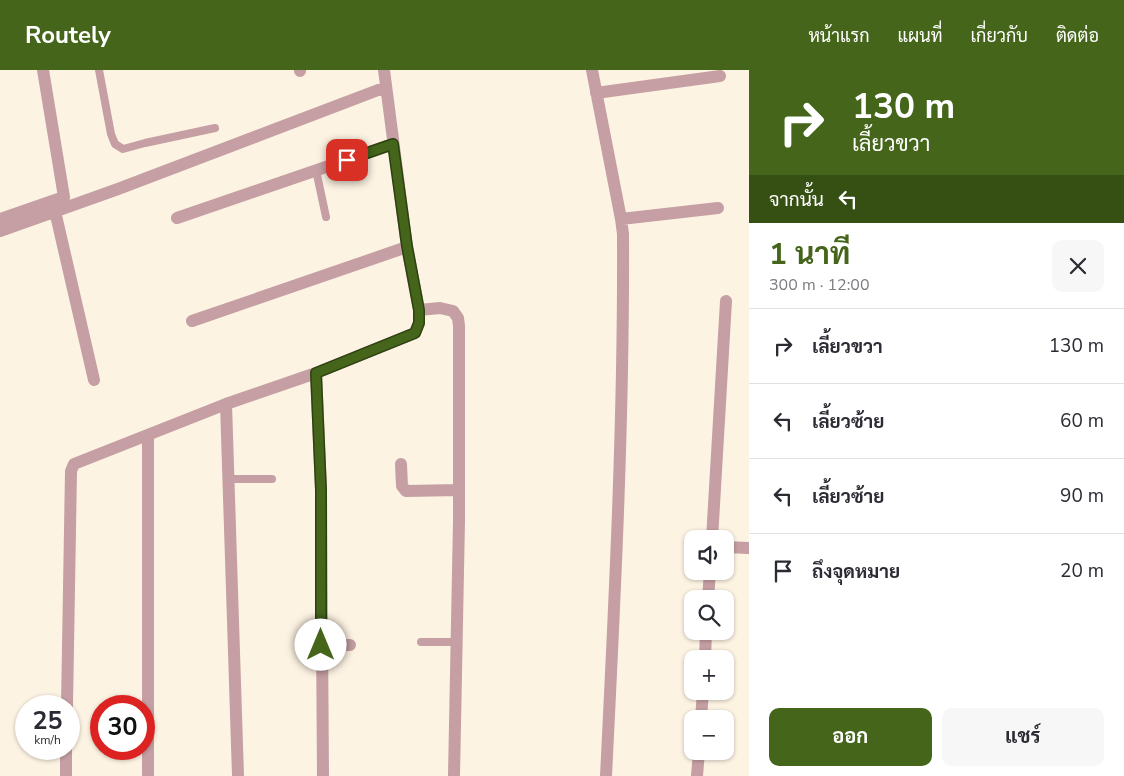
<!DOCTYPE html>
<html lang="th">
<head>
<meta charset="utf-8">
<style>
	:root { --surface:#fff; --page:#f7f7f7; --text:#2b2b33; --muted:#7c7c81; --line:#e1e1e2; --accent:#44651a }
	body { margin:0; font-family:"Nunito Sans",Sarabun,sans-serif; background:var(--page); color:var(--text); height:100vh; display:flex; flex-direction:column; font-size:19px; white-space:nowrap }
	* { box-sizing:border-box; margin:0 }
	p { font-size:16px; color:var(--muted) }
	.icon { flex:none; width:28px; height:28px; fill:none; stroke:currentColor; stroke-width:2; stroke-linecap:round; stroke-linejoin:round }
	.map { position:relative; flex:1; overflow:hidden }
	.drawer { display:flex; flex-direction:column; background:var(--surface); width:375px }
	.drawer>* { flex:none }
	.top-card { background:#44651a; color:#fff; overflow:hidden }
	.buttons { position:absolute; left:684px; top:460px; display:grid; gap:10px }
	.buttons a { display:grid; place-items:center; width:50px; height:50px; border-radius:10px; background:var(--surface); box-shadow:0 1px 4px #0004; font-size:25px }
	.speed { position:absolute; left:15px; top:625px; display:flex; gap:10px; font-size:25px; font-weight:700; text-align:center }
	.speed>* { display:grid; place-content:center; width:65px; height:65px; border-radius:50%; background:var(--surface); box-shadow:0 1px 4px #0004; line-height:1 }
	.speed small { font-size:12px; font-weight:400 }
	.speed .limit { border:8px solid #d22; background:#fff; color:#111 }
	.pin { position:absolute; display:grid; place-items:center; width:42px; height:42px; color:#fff; margin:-21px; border-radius:10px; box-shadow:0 2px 8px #0006 }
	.me { position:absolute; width:55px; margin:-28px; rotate:0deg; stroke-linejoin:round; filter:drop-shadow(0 0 4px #0008) }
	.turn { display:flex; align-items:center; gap:18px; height:105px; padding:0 20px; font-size:22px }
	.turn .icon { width:65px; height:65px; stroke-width:2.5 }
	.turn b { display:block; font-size:35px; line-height:42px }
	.then { display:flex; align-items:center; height:48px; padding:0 20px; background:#0003; gap:10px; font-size:19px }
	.round { display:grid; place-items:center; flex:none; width:52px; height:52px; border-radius:10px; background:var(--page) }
	.head { display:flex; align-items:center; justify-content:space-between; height:85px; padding:0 20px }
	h1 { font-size:30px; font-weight:700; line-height:38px; color:var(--accent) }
	.cta { display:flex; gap:10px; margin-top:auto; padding:10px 20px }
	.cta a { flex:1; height:58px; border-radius:10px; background:var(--accent); color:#fff; font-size:20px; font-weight:700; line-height:58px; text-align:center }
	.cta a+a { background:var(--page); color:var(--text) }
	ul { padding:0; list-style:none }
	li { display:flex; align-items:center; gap:15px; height:75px; padding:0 20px; border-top:1px solid var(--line) }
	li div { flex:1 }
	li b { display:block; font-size:19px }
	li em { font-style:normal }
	header { display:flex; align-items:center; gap:30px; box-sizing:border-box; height:70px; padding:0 25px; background:var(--accent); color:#fff }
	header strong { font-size:24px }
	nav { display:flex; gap:28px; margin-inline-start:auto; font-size:18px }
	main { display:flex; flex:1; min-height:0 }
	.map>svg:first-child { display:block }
</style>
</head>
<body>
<header>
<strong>Routely</strong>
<nav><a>หน้าแรก</a><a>แผนที่</a><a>เกี่ยวกับ</a><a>ติดต่อ</a></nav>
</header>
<main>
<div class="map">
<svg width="749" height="706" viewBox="0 0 749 706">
	<rect width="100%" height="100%" fill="#fdf3e3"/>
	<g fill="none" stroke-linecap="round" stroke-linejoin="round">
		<path stroke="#c59fa3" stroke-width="8" d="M99,0l12,64 4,10 8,5 22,-6 70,-15
			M316,100l10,47
			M228,409h44
			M421,572h35"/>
		<path stroke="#c59fa3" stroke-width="12" d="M300,0v1
			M592,0l29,149 2,15c1,181 -8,361 -17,542
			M596,23l124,-17
			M55,141l39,169
			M177,148l216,-74
			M0,149l64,-22 -21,-127
			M621,149l97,-11
			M0,161l118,-42 268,-102
			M419,240l21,-2 13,3 5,7 1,8v194l-5,256
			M192,251l215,-74
			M316,303l5,117 2,286
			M226,334l12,372
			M401,394l1,22 4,5 53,-1
			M712,469l14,-238
			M725,477l24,1
			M708,529l2,-28
			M321,575h29
			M705,589l1,-28
			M67,636l4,-235 3,-7 152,-60 90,-31 99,-40 4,-10v-13l-12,-63 -23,-177
			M701,649l2,-28
			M66,706v-27
			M148,706v-341
			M697,706l2,-25"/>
	</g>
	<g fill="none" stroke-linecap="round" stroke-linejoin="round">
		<defs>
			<path id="route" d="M321,575v-155l-5,-117 99,-40 4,-10v-13l-12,-64 -14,-102 -46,16"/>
		</defs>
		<use href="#route" stroke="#2c4211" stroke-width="12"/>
		<use href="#route" stroke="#44651a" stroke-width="9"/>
	</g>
</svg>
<div class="buttons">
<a><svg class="icon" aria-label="sound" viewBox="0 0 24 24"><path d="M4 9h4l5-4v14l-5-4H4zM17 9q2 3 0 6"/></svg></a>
<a><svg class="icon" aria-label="search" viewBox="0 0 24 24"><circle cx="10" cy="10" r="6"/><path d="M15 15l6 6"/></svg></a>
<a>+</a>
<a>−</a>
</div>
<div class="speed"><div>25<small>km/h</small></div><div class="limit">30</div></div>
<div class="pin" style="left:347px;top:90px;background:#d93025"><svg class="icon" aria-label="arrive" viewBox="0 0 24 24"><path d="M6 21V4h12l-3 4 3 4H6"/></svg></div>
<svg class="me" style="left:321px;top:575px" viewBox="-20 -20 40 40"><circle r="19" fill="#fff"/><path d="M0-13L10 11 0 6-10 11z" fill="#44651a"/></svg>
</div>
<section class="drawer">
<div class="top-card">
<div class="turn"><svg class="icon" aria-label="right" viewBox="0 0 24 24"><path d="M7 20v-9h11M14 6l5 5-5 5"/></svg><div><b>130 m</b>เลี้ยวขวา</div></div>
<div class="then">จากนั้น<svg class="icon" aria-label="left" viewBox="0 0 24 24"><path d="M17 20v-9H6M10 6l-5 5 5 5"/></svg></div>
</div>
<div class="head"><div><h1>1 นาที</h1><p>300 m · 12:00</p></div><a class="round"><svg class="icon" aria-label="close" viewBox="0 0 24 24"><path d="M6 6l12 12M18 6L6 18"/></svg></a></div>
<ul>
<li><svg class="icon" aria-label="right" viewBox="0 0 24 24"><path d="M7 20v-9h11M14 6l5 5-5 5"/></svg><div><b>เลี้ยวขวา</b></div><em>130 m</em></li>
<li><svg class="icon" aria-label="left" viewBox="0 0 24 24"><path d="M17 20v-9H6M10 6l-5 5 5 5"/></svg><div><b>เลี้ยวซ้าย</b></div><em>60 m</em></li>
<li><svg class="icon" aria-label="left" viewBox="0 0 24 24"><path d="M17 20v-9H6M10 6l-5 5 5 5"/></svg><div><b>เลี้ยวซ้าย</b></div><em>90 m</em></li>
<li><svg class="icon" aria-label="arrive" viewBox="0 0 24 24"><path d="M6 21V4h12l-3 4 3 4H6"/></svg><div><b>ถึงจุดหมาย</b></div><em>20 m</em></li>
</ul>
<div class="cta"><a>ออก</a><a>แชร์</a></div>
</section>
</main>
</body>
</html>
